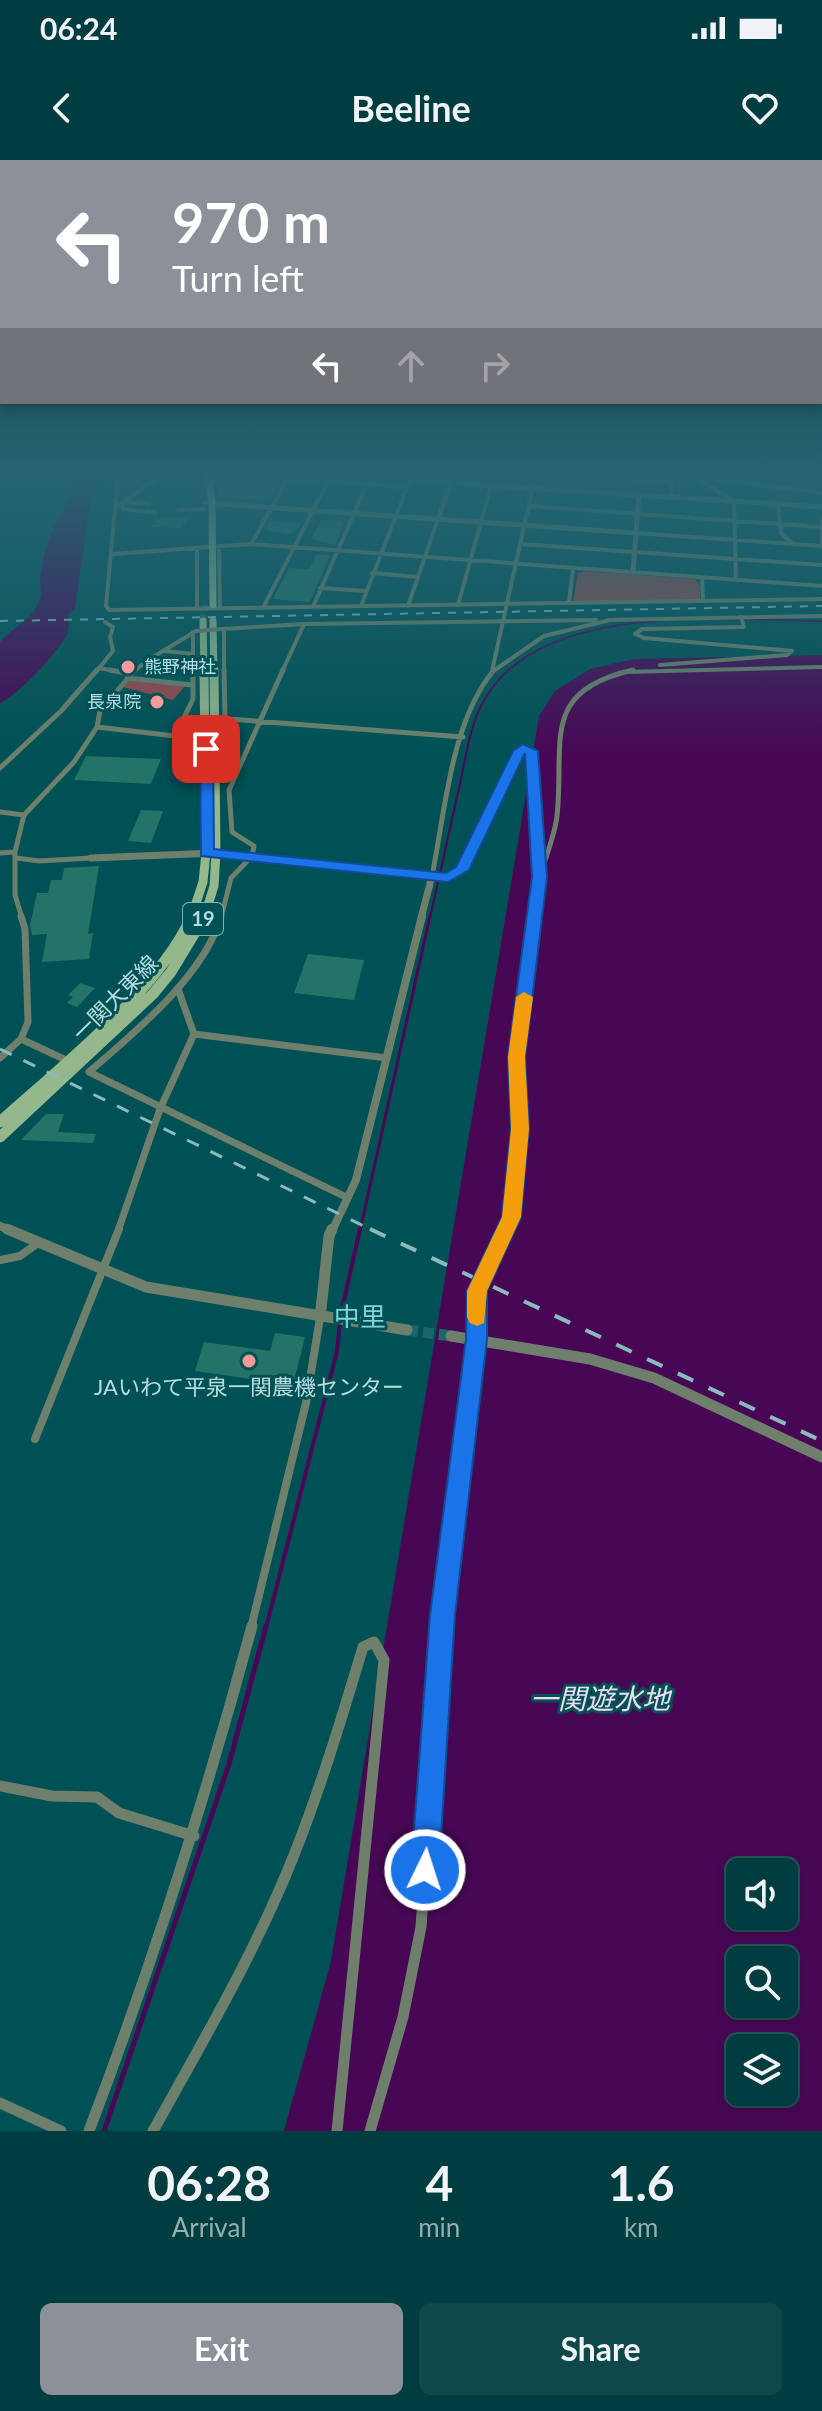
<!DOCTYPE html>
<html lang="en">
<head>
<meta charset="utf-8">
<style>
	:root { --surface:#003d40; --page:#0e484b; --text:#f1f3f6; --muted:#95aeb1; --line:#225659; --accent:#8c9099 }
	body { margin:0; font-family:Lato,"Noto Sans JP",sans-serif; background:var(--page); color:var(--text); height:100vh; display:flex; flex-direction:column; font-size:30px; white-space:nowrap }
	* { box-sizing:border-box; margin:0 }
	p { font-size:26px; color:var(--muted) }
	.icon { flex:none; width:44px; height:44px; fill:none; stroke:currentColor; stroke-width:2; stroke-linecap:round; stroke-linejoin:round }
	.map { position:relative; height:1971px; overflow:hidden }
	.drawer { display:flex; flex-direction:column; background:var(--surface); flex:1 }
	.drawer>* { flex:none }
	.banner { position:absolute; left:0px; top:0px; width:822px; height:244px; box-shadow:0 4px 12px #0003,0 0 0 2px var(--line); background:#8c9099; color:#fff; overflow:hidden }
	.controls { position:absolute; left:726px; top:1698px; display:grid; gap:16px }
	.controls a { display:grid; place-items:center; width:72px; height:72px; border-radius:12px; background:var(--surface); box-shadow:0 4px 12px #0003,0 0 0 2px var(--line); font-size:40px }
	.pin { position:absolute; display:grid; place-items:center; width:68px; height:68px; color:#fff; margin:-34px; border-radius:16px; box-shadow:0 4px 12px #0006 }
	.me { position:absolute; width:88px; margin:-44px; rotate:4deg; stroke-linejoin:round; filter:drop-shadow(0 0 6px #0008) }
	.turn { display:flex; align-items:center; gap:28px; height:168px; padding:0 40px; font-size:36px }
	.turn .icon { width:104px; height:104px; stroke-width:2.5 }
	.turn b { display:block; font-size:56px; line-height:68px }
	.lanes { display:flex; align-items:center; height:76px; padding:0 40px; background:#0003; justify-content:center; gap:40px; direction:ltr }
	.lanes .off { opacity:.35 }
	.eta { display:flex; justify-content:space-evenly; align-items:center; height:136px; text-align:center }
	.eta b { font-size:48px; font-weight:700; line-height:56px }
	.button { display:flex; gap:16px; margin-top:auto; padding:16px 40px }
	.button a { flex:1; height:92px; border-radius:12px; background:var(--accent); color:#fff; font-size:32px; font-weight:700; line-height:92px; text-align:center }
	.button a+a { background:var(--page); color:var(--text) }
	.status { display:flex; justify-content:space-between; align-items:center; height:56px; padding:0 40px; background:var(--surface); direction:ltr }
	.status svg { height:22px; fill:currentColor }
	header { display:flex; justify-content:space-between; align-items:center; height:104px; padding:0 40px; background:var(--surface); font-size:36px; font-weight:700 }
	.map>svg:first-child { display:block }
</style>
</head>
<body>
<div class="status"><b>06:24</b><svg viewBox="0 0 49 12"><path d="M0 12V9h3v3zM5 12V6h3v6zM10 12V3h3v9zM15 12V0h3v12zM26 1h20v11H26zM47 4h2v5h-2z"/></svg></div>
<header><svg class="icon" aria-label="back" viewBox="0 0 24 24"><path d="M15 5l-7 7 7 7"/></svg>Beeline<svg class="icon" aria-label="heart" viewBox="0 0 24 24"><path d="M12 20l-8-8c-3-5 5-10 8-4 3-6 11-1 8 4z"/></svg></header>
<div class="map">
<svg width="822" height="1971" viewBox="0 0 822 1971">
	<rect width="100%" height="100%" fill="#005155"/>
	<path fill="#9b474a" d="M584,411l111,8 5,7v14l-127,2 5,-29z
		M130,520l55,6 -12,14 -50,-13z"/>
	<path fill="#480755" fill-rule="evenodd" d="M68,317l33,3 -10,19 -16,109 -7,7c1,5 1,14 -1,19 -8,18 -49,61 -67,69v-61c10,-11 30,-23 36,-34 9,-14 2,-23 5,-37 4,-29 19,-56 32,-82z
		M822,495v1476h-538l47,-170 208,-1245 16,-25 35,-22 44,-10zM740,1712h44v44h-44zM740,1800h44v44h-44zM740,1888h44v44h-44z"/>
	<g fill="none" stroke-linecap="round" stroke-linejoin="round">
		<path stroke="#480755" stroke-width="2" d="M120,322l76,-3
			M97,323h16
			M430,758c10,-43 19,-87 29,-130 5,-21 8,-44 15,-65 41,-126 244,-103 348,-102"/>
		<path stroke="#480755" stroke-width="3" d="M360,1071l70,-315"/>
		<path stroke="#480755" stroke-width="4" d="M341,1154l19,-85
			M266,1468l71,-277 3,-29"/>
		<path stroke="#480755" stroke-width="5" d="M104,1971l125,-367 37,-138"/>
	</g>
	<path fill="#237467" d="M215,319l20,2 43,3 -8,16 -52,-3z
		M169,357h19l-6,11 -31,-1 4,-8z
		M322,359l23,2 -10,24 -24,-6z
		M270,361h8l23,2 -5,9 -9,2 -22,-4z
		M317,394l13,1 -20,47 -37,-3 16,-31 20,1z
		M86,596l75,3 -10,25 -77,-4z
		M141,650l22,1 -12,32 -23,-2z
		M99,706l-11,68 5,-1 -4,26 -47,3 5,-28 -15,1 -2,-10 7,-32h11l3,-13h11l2,-12z
		M308,794l56,6 -10,40 -60,-7z
		M80,823l15,5 -18,19 -10,-4 6,-6 -5,-2z
		M46,954h18l-6,18 38,2 -3,9 -72,-3z
		M275,1173l30,4 -12,48 -98,-14 9,-29 66,9z"/>
	<g fill="none" stroke-linecap="round" stroke-linejoin="round">
		<path stroke="#1b666a" stroke-width="11" stroke-dasharray="11 5" stroke-linecap="butt" d="M407,1170l44,6"/>
		<path stroke="#1b666a" stroke-width="7" stroke-dasharray="7 4" stroke-linecap="butt" d="M203,461l2,-16"/>
		<path stroke="#6e806b" stroke-width="4" d="M118,317l-12,129 3,4 713,-11
			M266,317l141,10
			M613,317l42,3
			M655,317v3l17,2 -1,16
			M700,317l122,16
			M699,319l35,23 2,78
			M409,321l41,2
			M124,342l25,2
			M122,344l1,5 32,4
			M778,344l3,29 11,10
			M528,346l293,21
			M116,347l43,-30
			M178,350l27,-1
			M822,360v27
			M636,373l186,13
			M251,384l38,-67
			M520,384l302,21
			M219,387l1,61
			M197,389v60
			M113,394l138,-10 571,42
			M372,413l46,4
			M702,417l1,24
			M320,428l46,3
			M569,443l4,-35
			M458,445l33,-119
			M361,446l50,-129
			M408,446l30,-87
			M313,447l57,-130
			M263,448l67,-131
			M608,460l214,-4
			M222,469l82,-5 292,-4
			M224,469v43
			M193,472v40
			M165,491l28,3
			M660,505l127,-10 5,-4 -148,-13 -9,-4 7,-5 102,-2 -3,-10
			M99,508l22,4
			M492,511l43,-194
			M96,512l17,-21 -3,-14 3,-10 -8,-5
			M133,512c20,-17 41,-27 63,-41
			M282,512l22,-48
			M492,512l52,-36 66,-16
			M624,512l198,-5"/>
		<path stroke="#6e806b" stroke-width="5" d="M110,510l21,4
			M224,510l1,47
			M494,510c-43,51 -49,142 -62,206h23l7,-6 58,-119 8,-3 4,3 8,126 -5,41
			M127,518l66,7
			M216,558l247,19
			M97,567l78,9 18,-37v-29
			M0,608l61,-57 36,-41
			M0,652l24,3
			M0,693l15,-1
			M16,698l23,3 52,-3
			M542,710c5,-17 13,-36 15,-54 8,-74 -18,-125 76,-146
			M22,758l-7,-23v-43l9,-37 50,-53 23,-35 3,-16 35,-41
			M221,758l10,-40 21,-22 2,-10 -22,-14 -3,-42 54,-120"/>
		<path stroke="#6e806b" stroke-width="7" d="M221,756c-15,58 -88,118 -132,156l259,126
			M194,874l193,24
			M21,879l45,21
			M0,898l21,-19 7,-17 -3,-93 -4,-13
			M118,1071l42,-122 34,-75 -16,-45
			M505,1071c22,-49 10,-120 11,-173 1,-46 13,-95 19,-142"/>
		<path stroke="#6e806b" stroke-width="8" d="M0,1100l20,-4 18,-13
			M35,1279l84,-210
			M251,1468l55,-225 14,-85
			M442,1468l34,-289 1,-48 29,-62"/>
		<path stroke="#6e806b" stroke-width="11" d="M0,1626l52,10 45,1 22,16 75,23
			M0,1943l61,28
			M89,1971c63,-166 117,-334 163,-505
			M153,1971c50,-90 103,-180 141,-276 27,-68 48,-138 69,-208l11,-5 10,18 -47,471
			M370,1971l33,-114 18,-90 21,-301"/>
		<path stroke="#6e806b" stroke-width="5" d="M450,323l372,24
			M205,343l431,30
			M438,359l13,-38
			M633,412l6,-76"/>
		<path stroke="#6e806b" stroke-width="7" d="M91,698l125,-5 216,23 -11,42"/>
		<path stroke="#6e806b" stroke-width="8" d="M0,1066l11,5
			M332,1071l24,-51 66,-264"/>
		<path stroke="#6e806b" stroke-width="11" d="M7,1069l139,58 261,43
			M320,1158l9,-82 3,-7
			M451,1176l139,23 64,19 168,79"/>
		<path stroke="#94b78c" stroke-width="7" d="M208,317l4,25 1,103
			M203,461l1,51
			M213,461l1,51"/>
		<path stroke="#94b78c" stroke-width="9" d="M191,758l12,-36 3,-29 -2,-183
			M204,758l10,-32 2,-33 -2,-183"/>
		<path stroke="#94b78c" stroke-width="11" d="M0,962c62,-56 158,-131 192,-206
			M0,977l153,-143 18,-22 34,-56"/>
		<path stroke="#89bbbd" stroke-width="2" stroke-dasharray="8 8" stroke-linecap="butt" d="M0,461l822,-15"/>
		<path stroke="#89bbbd" stroke-width="3" stroke-dasharray="13 13" stroke-linecap="butt" d="M0,889l374,182"/>
		<path stroke="#89bbbd" stroke-width="4" stroke-dasharray="17 17" stroke-linecap="butt" d="M370,1069l452,212"/>
		<path stroke="#6e806b" stroke-width="4" d="M196,471l26,-2"/>
	</g>
	<linearGradient id="sky" x2="0" y2="1"><stop stop-color="#002d2f"/><stop offset="0.53" stop-color="#266573"/><stop offset="1" stop-color="#266573" stop-opacity="0"/></linearGradient>
	<rect width="822" height="593" fill="url(#sky)"/>
	<path fill="#1a73e8" stroke="#114b97" stroke-width="2" d="M523,584l15,7 9,126 -22,180 4,72 -3,29 -5,59 -34,74v48l-32,276 -16,255 -4,9 -10,4 -10,-4 -4,-9 19,-255 36,-276 1,-48 35,-74 6,-59 3,-29 -3,-72 24,-180 -7,-124 -56,117 -21,12 -247,-26 -1,-107 6,-4 7,4 1,100 232,24 10,-6 57,-116z"/>
	<path fill="#f59e0b" d="M524,832l9,5 -8,60 4,72 -8,88 -34,74 -3,32 -7,3 -7,-3 -3,-6v-26l35,-74 9,-88 -3,-72 8,-60z"/>
	<g fill="#f59b9b" stroke="#005155" stroke-width="3">
		<circle cx="128" cy="507" r="8"/>
		<circle cx="157" cy="542" r="8"/>
		<circle cx="249" cy="1201" r="8"/>
	</g>
	<g text-anchor="middle" stroke-width="6" stroke-linejoin="round" paint-order="stroke">
		<g font-size="18" fill="#b6dee0" stroke="#005155" text-anchor="start">
			<text x="144" y="513">熊野神社</text>
			<text x="141" y="548" text-anchor="end">長泉院</text>
		</g>
		<rect fill="#005155" stroke="#7fb4b6" stroke-width="2" x="183" y="743" width="40" height="32" rx="6"/>
		<g font-size="20" font-weight="bold" fill="#b6dee0">
			<text x="203" y="766">19</text>
		</g>
		<g font-size="22" fill="#b6dee0" stroke="#005155">
			<text transform="translate(115 838) rotate(-45)" y="8">一関大東線</text>
		</g>
		<g font-size="22" fill="#b6dee0" stroke="#005155">
			<text x="249" y="1235">JAいわて平泉一関農機センター</text>
		</g>
		<g font-size="26" fill="#7cd4d8" stroke="#005155">
			<text x="360" y="1166">中里</text>
		</g>
		<g font-size="28" font-style="italic" fill="#eeddf1" stroke="#005155">
			<text x="600" y="1549">一関遊水地</text>
		</g>
	</g>
</svg>
<div class="controls">
<a><svg class="icon" aria-label="sound" viewBox="0 0 24 24"><path d="M4 9h4l5-4v14l-5-4H4zM17 9q2 3 0 6"/></svg></a>
<a><svg class="icon" aria-label="search" viewBox="0 0 24 24"><circle cx="10" cy="10" r="6"/><path d="M15 15l6 6"/></svg></a>
<a><svg class="icon" aria-label="layers" viewBox="0 0 24 24"><path d="M12 4l9 5-9 5-9-5zM3 14l9 5 9-5"/></svg></a>
</div>
<div class="pin" style="left:206px;top:589px;background:#d93025"><svg class="icon" aria-label="arrive" viewBox="0 0 24 24"><path d="M6 21V4h12l-3 4 3 4H6"/></svg></div>
<svg class="me" style="left:425px;top:1710px" viewBox="-20 -20 40 40"><circle r="17" fill="#1a73e8" stroke="#fff" stroke-width="3"/><path d="M0-11L8 9 0 5-8 9z" fill="#fff"/></svg>
<div class="banner">
<div class="turn"><svg class="icon" aria-label="left" viewBox="0 0 24 24"><path d="M17 20v-9H6M10 6l-5 5 5 5"/></svg><div><b>970 m</b>Turn left</div></div>
<div class="lanes"><svg class="icon" aria-label="left" viewBox="0 0 24 24"><path d="M17 20v-9H6M10 6l-5 5 5 5"/></svg><svg class="icon off" aria-label="ahead" viewBox="0 0 24 24"><path d="M12 20V5M6 11l6-6 6 6"/></svg><svg class="icon off" aria-label="right" viewBox="0 0 24 24"><path d="M7 20v-9h11M14 6l5 5-5 5"/></svg></div>
</div>
</div>
<section class="drawer">
<div class="eta">
<div><b>06:28</b><p>Arrival</p></div>
<div><b>4</b><p>min</p></div>
<div><b>1.6</b><p>km</p></div>
</div>
<div class="button"><a>Exit</a><a>Share</a></div>
</section>
</body>
</html>
